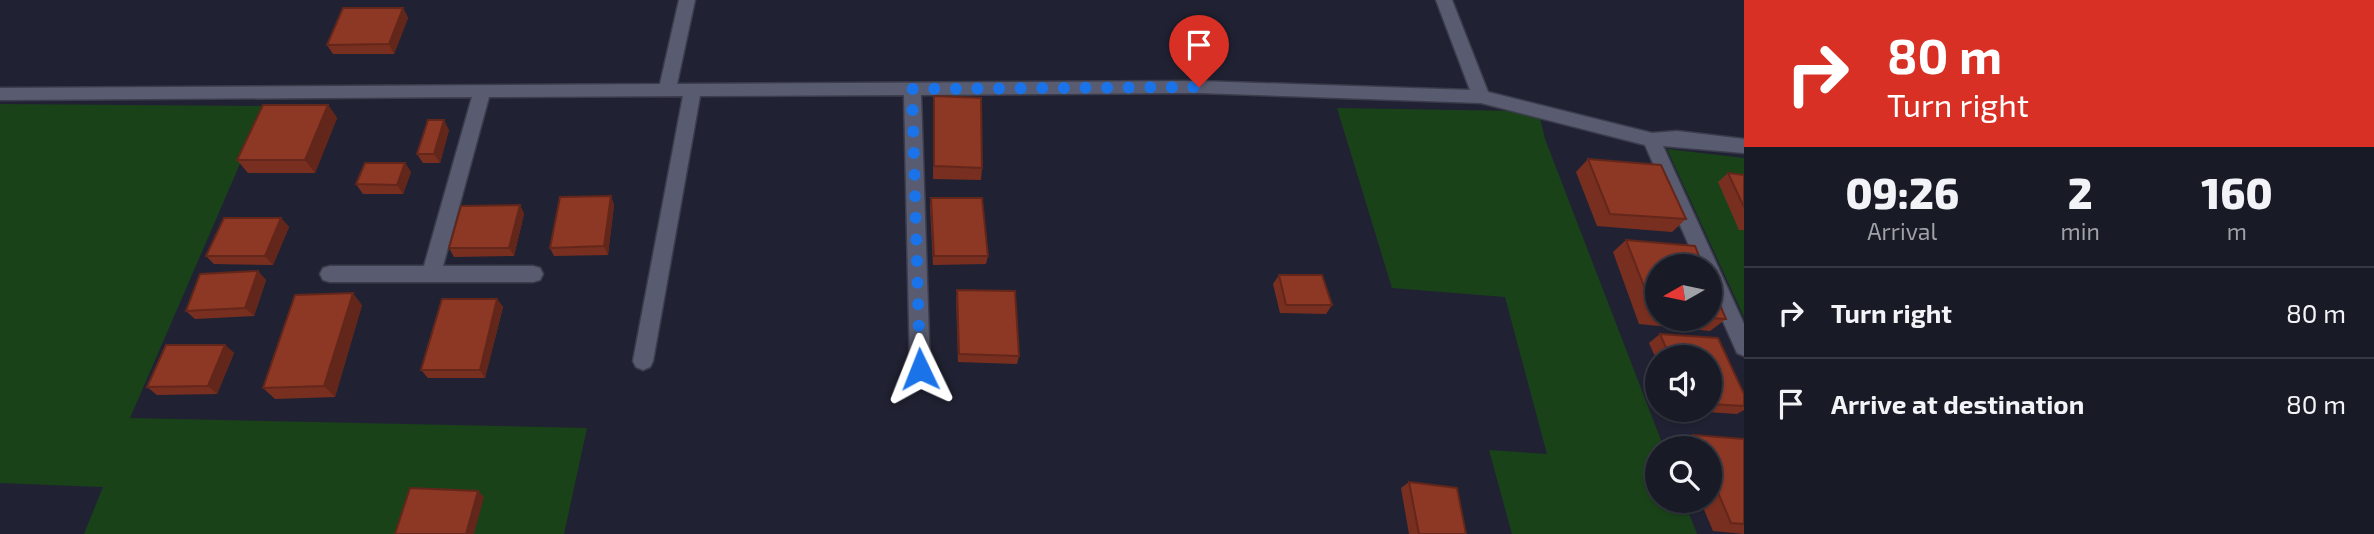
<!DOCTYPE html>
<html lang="en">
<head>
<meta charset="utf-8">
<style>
	:root { --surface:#181a26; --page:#21232e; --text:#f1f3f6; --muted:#9fa1a7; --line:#363843 }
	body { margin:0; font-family:"Exo 2",sans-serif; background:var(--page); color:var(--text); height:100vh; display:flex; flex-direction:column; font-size:26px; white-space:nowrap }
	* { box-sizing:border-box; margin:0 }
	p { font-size:23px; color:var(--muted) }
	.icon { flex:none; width:38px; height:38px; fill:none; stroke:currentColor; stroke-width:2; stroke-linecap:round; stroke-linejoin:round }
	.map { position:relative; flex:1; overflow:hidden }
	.side { display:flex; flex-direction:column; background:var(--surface); width:630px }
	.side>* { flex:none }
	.guide { background:#d93025; color:#fff; overflow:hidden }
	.needle { width:46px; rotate:261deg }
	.fabs { position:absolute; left:1645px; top:254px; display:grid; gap:14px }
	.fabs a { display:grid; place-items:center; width:77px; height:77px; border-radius:50%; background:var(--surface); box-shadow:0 2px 5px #0004,0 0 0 2px var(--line); font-size:35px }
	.pin { position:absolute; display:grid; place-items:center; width:60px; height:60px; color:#fff; margin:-72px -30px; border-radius:50% 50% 50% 0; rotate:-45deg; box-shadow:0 0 7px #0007 }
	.pin .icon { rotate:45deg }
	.me { position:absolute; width:77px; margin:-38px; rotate:358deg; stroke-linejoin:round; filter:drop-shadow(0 0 5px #0008) }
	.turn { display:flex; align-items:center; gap:24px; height:147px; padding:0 28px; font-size:32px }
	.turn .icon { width:91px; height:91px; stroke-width:2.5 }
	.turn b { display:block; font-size:49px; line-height:60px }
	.eta { display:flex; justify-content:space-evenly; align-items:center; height:119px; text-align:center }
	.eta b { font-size:42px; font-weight:800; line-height:49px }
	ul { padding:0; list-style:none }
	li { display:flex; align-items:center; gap:21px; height:91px; padding:0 28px; border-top:2px solid var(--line) }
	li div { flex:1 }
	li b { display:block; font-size:26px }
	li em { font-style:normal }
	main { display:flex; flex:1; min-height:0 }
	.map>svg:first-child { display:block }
</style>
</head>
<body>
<main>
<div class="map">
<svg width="1744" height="534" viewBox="0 0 1744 534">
	<rect width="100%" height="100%" fill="#202233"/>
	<path fill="#1a4219" d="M0,104l265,2 -135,312 457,10 -23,106h-480l19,-47 -103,-4z
		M1337,108l180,3 23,7 5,21 119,309h-7v52l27,1 13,33h-185l-23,-84 58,4 -42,-157 -113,-9z
		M1667,149l77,9v159z"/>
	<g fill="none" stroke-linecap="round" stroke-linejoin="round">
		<defs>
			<path id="minor" d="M679,0h16l-18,84 522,-3 271,9 -34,-90h16l36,92 164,41 25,-2 67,8v14l-81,-7 81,178v32l-7,-3 -27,-61v-26h-12l-53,-121 -164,-42 -282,-10 -278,2 9,274 -3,6 -7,3 -7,-3 -3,-6 -6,-274 -204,1 -47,265 -3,6 -7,3 -7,-3 -3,-6 50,-265 -194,1 -46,169h90l7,2 3,6 -3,6 -7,2h-203l-7,-2 -3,-6 3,-6 7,-2h94l48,-169 -472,3v-12l660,-4z"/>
		</defs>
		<use href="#minor" stroke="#3c3d4c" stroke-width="3"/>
		<use href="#minor" fill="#595c70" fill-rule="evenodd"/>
	</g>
	<path fill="#792f20" d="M403,8l5,10 -14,36h-61l-6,-9z
		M934,96l48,72 -1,12 -48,-1z
		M328,105l9,13 -22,55h-67l-11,-13z
		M449,130l-9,33h-17l-6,-9z
		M1588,159l98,60 -14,13 -75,-6 -21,-54z
		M405,163l6,9 -8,22h-40l-7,-10z
		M1728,173l16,2v55h-5l-21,-48z
		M611,196l3,9 -6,50 -54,1 -4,-8z
		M931,198l57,58 -2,8 -53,1 -3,-58z
		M520,205l4,9 -10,42 -60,1 -5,-9z
		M281,218l8,9 -16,38 -59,-1 -8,-8z
		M1626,240l31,26v52h53v-36l16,37 -16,12 -71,-7 -26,-72z
		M258,271l8,9 -12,36 -59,3 -9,-8z
		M1279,275l53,30 -6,9 -46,-1 -7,-29z
		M957,290l62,66 -2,8 -59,-2 -2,-63z
		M497,299l6,8 -18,71h-57l-7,-8z
		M362,305l-27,92 -60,2 -12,-11z
		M1660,334l58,4 26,56v16l-7,4 -59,-4h32v-53h-53v4l-8,-18z
		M225,345l9,8 -17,41 -60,1 -10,-8z
		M1693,435l51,4v95l-31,-3 -13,-31h10v-52h-32l-2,-3z
		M1409,482l57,52h-57l-8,-46z"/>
	<path fill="#63261a" d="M403,8l5,10 -14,36 -5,-10z
		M328,105l9,13 -22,55 -10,-13z
		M444,120l5,10 -9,33 -6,-9z
		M405,163l6,9 -8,22 -6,-9z
		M611,196l3,9 -6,50 -4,-9z
		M520,205l4,9 -10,42 -5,-8z
		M281,218l8,9 -16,38 -8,-9z
		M258,271l8,9 -12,36 -9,-8z
		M353,293l9,12 -27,92 -11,-11z
		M497,299l6,8 -18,71 -5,-8z
		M225,345l9,8 -17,41 -9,-8z
		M478,491l6,6 -10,37h-8z"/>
	<path fill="#8d3725" stroke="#63261a" stroke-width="2" d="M343,8h60l-14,36 -62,1z
		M934,96l47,2 1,70 -48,-2z
		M263,105h65l-23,55h-68z
		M428,120h16l-10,34h-17z
		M1588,159l73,6 25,54 -76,-5z
		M365,163h40l-8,22 -41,-1z
		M1728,173l16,2v32z
		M611,196l-7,50 -54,2 10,-51z
		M931,198h51l6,58h-54z
		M520,205l-11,43h-60l12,-42z
		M224,218h57l-16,38h-59z
		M1626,240l69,6 8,20h-46v47l-3,-1z
		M258,271l-13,37 -59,3 14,-37z
		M1279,275h43l10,30h-46z
		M1710,282l16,37 -16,-1z
		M957,290l58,1 4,65 -60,-2z
		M353,293l-29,93 -61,2 32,-93z
		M442,299h55l-17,71h-59z
		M1660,334l58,4 26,56v12l-34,-2v-47h-40z
		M166,345h59l-17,41 -61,1z
		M1693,435l51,4v85l-13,-1 -21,-49v-26h-12z
		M1409,482l48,6 9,46h-47z
		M410,488l68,3 -12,43h-71z"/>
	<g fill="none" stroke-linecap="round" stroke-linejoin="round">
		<path stroke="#1a73e8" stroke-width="12" stroke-dasharray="0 21.6" d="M920,369l-8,-280 287,-2"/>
	</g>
</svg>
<div class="fabs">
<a><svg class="needle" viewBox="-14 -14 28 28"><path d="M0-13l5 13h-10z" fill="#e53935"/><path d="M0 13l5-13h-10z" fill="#9fa1a7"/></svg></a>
<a><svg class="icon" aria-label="sound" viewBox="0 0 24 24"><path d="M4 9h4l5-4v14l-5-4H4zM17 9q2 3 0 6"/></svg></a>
<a><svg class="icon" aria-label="search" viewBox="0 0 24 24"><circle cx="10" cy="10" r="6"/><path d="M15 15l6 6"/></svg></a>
</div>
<div class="pin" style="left:1199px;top:87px;background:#d93025"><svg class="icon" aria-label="arrive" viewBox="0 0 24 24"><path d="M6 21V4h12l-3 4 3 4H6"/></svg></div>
<svg class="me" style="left:920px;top:369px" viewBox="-20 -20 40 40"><path d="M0-17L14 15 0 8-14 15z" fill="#1a73e8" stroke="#fff" stroke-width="4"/></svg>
</div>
<section class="side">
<div class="guide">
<div class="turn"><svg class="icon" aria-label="right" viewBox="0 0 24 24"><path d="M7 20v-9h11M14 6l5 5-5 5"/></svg><div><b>80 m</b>Turn right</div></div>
</div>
<div class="eta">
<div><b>09:26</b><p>Arrival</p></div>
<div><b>2</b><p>min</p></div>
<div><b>160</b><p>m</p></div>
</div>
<ul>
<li><svg class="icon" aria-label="right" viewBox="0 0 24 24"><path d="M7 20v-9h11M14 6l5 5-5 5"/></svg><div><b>Turn right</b></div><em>80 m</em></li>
<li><svg class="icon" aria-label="arrive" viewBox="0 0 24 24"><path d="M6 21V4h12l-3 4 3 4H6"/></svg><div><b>Arrive at destination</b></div><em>80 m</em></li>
</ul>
</section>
</main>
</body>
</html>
